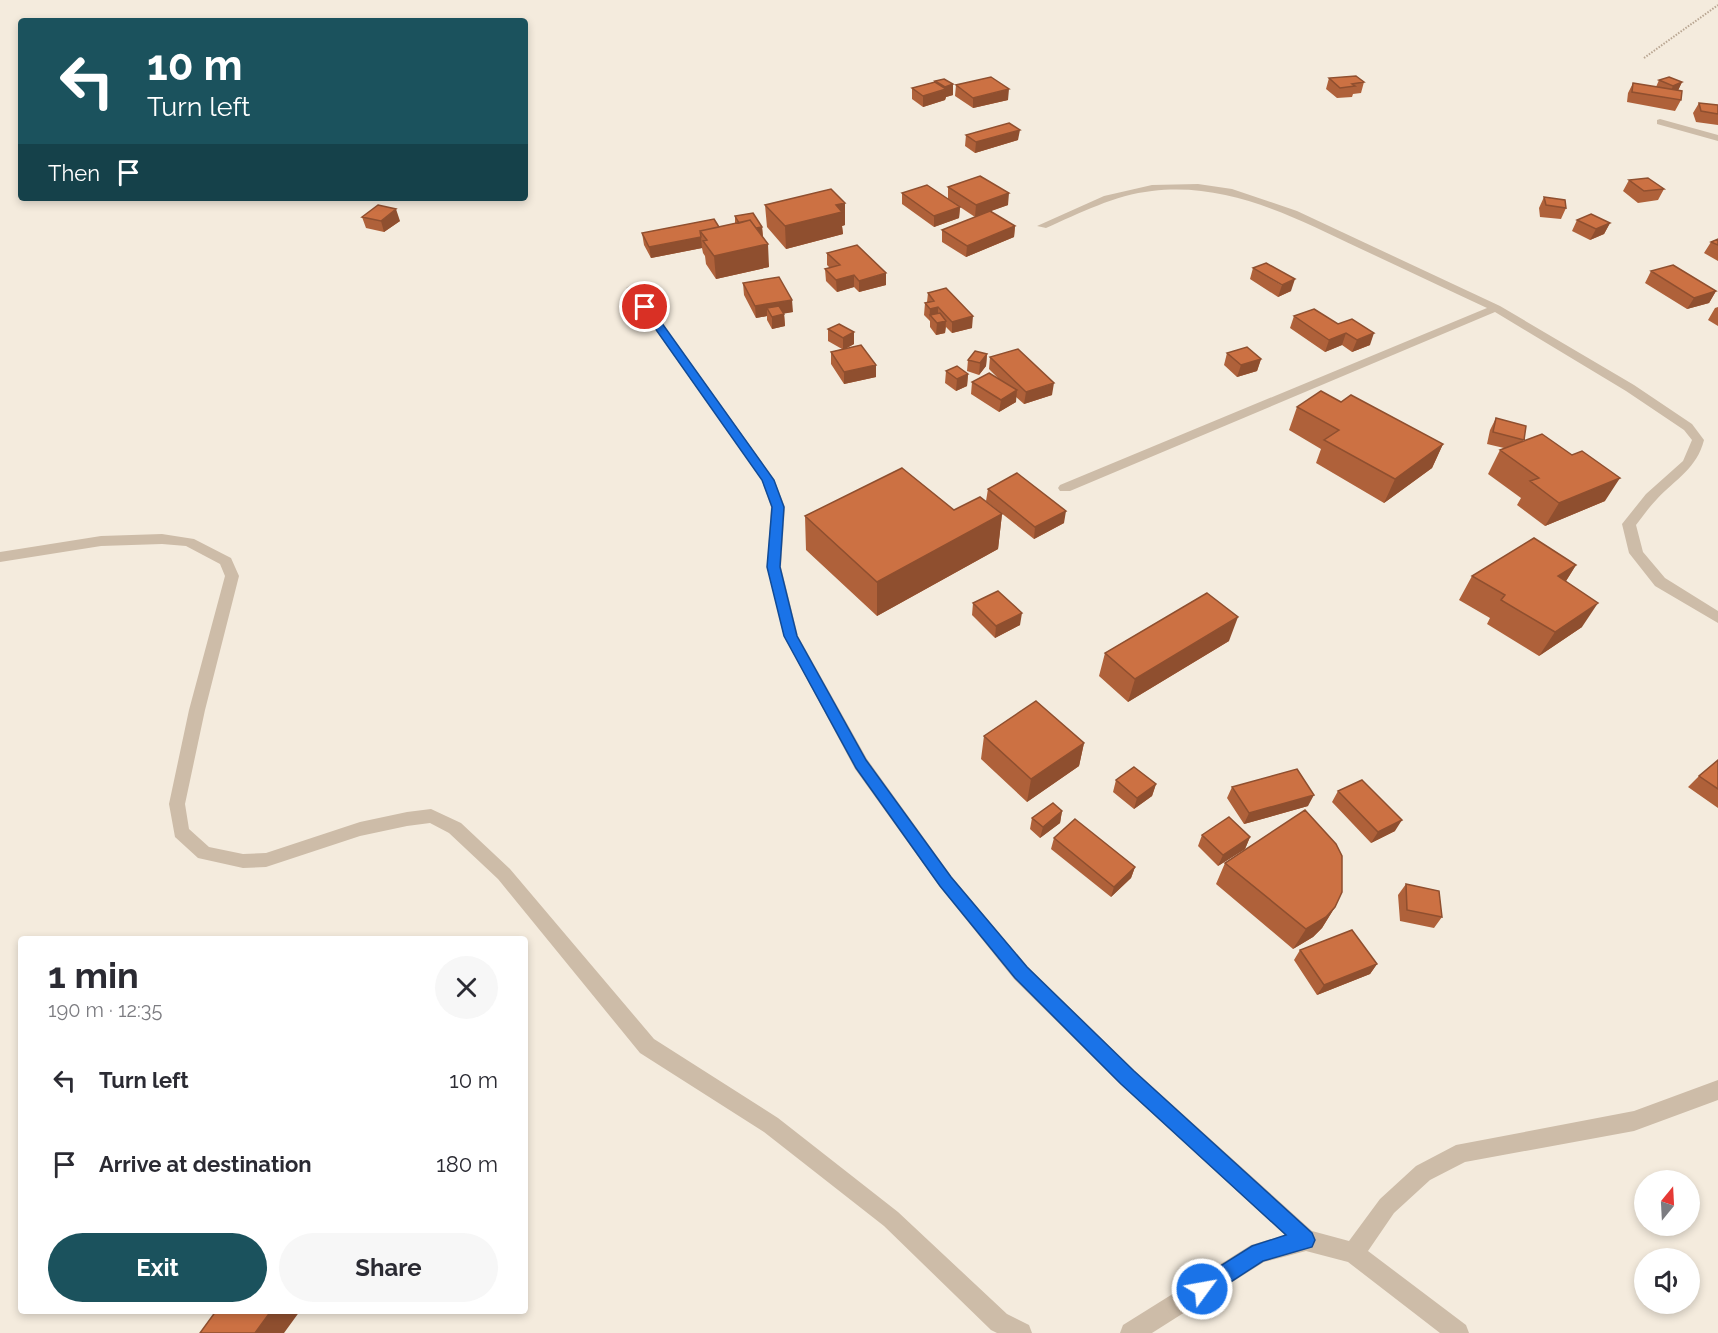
<!DOCTYPE html>
<html lang="en">
<head>
<meta charset="utf-8">
<style>
	:root { --surface:#fff; --page:#f7f7f7; --text:#2b2b33; --muted:#7c7c81; --accent:#1b525d }
	body { margin:0; font-family:Raleway,sans-serif; background:var(--page); color:var(--text); height:100vh; display:flex; flex-direction:column; font-size:22px; white-space:nowrap }
	* { box-sizing:border-box; margin:0 }
	p { font-size:20px; color:var(--muted) }
	.icon { flex:none; width:33px; height:33px; fill:none; stroke:currentColor; stroke-width:2; stroke-linecap:round; stroke-linejoin:round }
	.map { position:relative; flex:1; overflow:hidden }
	.panel { position:absolute; left:18px; top:936px; width:510px; height:378px; display:flex; flex-direction:column; background:var(--surface); border-radius:6px; box-shadow:0 3px 9px #0003 }
	.panel>* { flex:none }
	.guide { position:absolute; left:18px; top:18px; width:510px; height:183px; border-radius:6px; box-shadow:0 3px 9px #0003; background:#1b525d; color:#fff; overflow:hidden }
	.needle { width:39px; rotate:18deg }
	.tools { position:absolute; left:1634px; top:1170px; display:grid; gap:12px }
	.tools a { display:grid; place-items:center; width:66px; height:66px; border-radius:50%; background:var(--surface); box-shadow:0 3px 9px #0003; font-size:30px }
	.pin { position:absolute; display:grid; place-items:center; width:51px; height:51px; color:#fff; margin:-26px; border:3px solid #fff; border-radius:50%; box-shadow:0 2px 6px #0007 }
	.me { position:absolute; width:66px; margin:-33px; rotate:58deg; stroke-linejoin:round; filter:drop-shadow(0 0 4px #0008) }
	.turn { display:flex; align-items:center; gap:21px; height:126px; padding:0 30px; font-size:27px }
	.turn .icon { width:78px; height:78px; stroke-width:2.5 }
	.turn b { display:block; font-size:42px; line-height:51px }
	.then { display:flex; align-items:center; height:57px; padding:0 30px; background:#0003; gap:12px; font-size:22px }
	.round { display:grid; place-items:center; flex:none; width:63px; height:63px; border-radius:32px; background:var(--page) }
	.overview { display:flex; align-items:center; justify-content:space-between; height:102px; padding:0 30px }
	h1 { font-size:36px; font-weight:700; line-height:45px }
	.primary-button { display:flex; gap:12px; margin-top:auto; padding:12px 30px }
	.primary-button a { flex:1; height:69px; border-radius:36px; background:var(--accent); color:#fff; font-size:24px; font-weight:700; line-height:69px; text-align:center }
	.primary-button a+a { background:var(--page); color:var(--text) }
	ul { padding:0; list-style:none }
	li { display:flex; align-items:center; gap:18px; height:84px; padding:0 30px }
	li div { flex:1 }
	li b { display:block; font-size:22px }
	li em { font-style:normal }
	.map>svg:first-child { display:block }
</style>
</head>
<body>
<div class="map">
<svg width="1718" height="1333" viewBox="0 0 1718 1333">
	<rect width="100%" height="100%" fill="#f4ebdd"/>
	<g fill="none" stroke-linecap="round" stroke-linejoin="round">
		<path stroke="#b9a692" stroke-width="2" stroke-dasharray="1.5 1.5" stroke-linecap="butt" d="M1644,58l74,-53"/>
		<path fill="#cdbca8" fill-rule="evenodd" d="M1660,119l58,16v6l-61,-17v-4z
			M1198,184l34,5 65,22 203,95 134,79 58,39 12,16c-7,28 -28,39 -47,59 -8,8 -14,17 -21,26l7,27 22,26 53,33v12l-63,-37 -26,-33 -7,-29 24,-30 37,-33 9,-21 -8,-10 -58,-39 -131,-79 -425,179h-10l-2,-3 2,-3 427,-177c-43,-20 -85,-40 -128,-60 -66,-31 -131,-66 -207,-57 -37,4 -72,22 -106,37l-9,-2 67,-30 48,-11z
			M631,285l4,1 139,193 11,28 -4,60 17,69 69,123 85,118 76,90 106,103 178,161 37,10 31,-42 36,-33 40,-21 178,-34 84,-31v20l-84,31 -169,31 -35,18 -36,33 -26,38 98,74 3,8h-29l-92,-71 -42,-11 -42,11 -112,71h-32l3,-8 128,-80 34,-10 -165,-151 -106,-105 -74,-92 -85,-118 -71,-133 -17,-69 4,-60 -9,-27 -136,-192z
			M162,534l32,5 37,19 8,18 -34,134 -20,94 4,25 20,18 34,7 23,-1 94,-31 47,-10 24,-3 30,14 49,46 144,170 124,79 120,94 109,102 22,11 3,8h-35l-6,-3 -107,-104 -120,-94 -124,-79 -142,-174 -49,-46 -19,-10 -23,3 -47,10 -94,31 -23,1 -45,-10 -23,-21 -6,-33 20,-94 36,-134 -5,-12 -34,-18 -24,-2 -61,2 -101,16v-10l101,-16z"/>
	</g>
	<path fill="#af613a" d="M1329,78l35,4 -3,11 -8,1 -1,3 -15,1 -11,-9z
		M944,79l9,16 -7,2 -1,3 -22,7 -11,-8v-11l23,-6v-1z
		M1659,80l23,2 -4,8 3,10 -6,11 -48,-9 1,-9 5,-10 23,4z
		M956,85l52,15 -35,8 -18,-12z
		M1699,103l19,2v20l-22,-3 -3,-9z
		M966,135l52,5 -43,13 -10,-7z
		M1629,180l35,9 -6,11 -20,3 -15,-12z
		M948,187l60,18 -18,6 25,15 -1,11 -48,20 -24,-15v-12l33,-13 -27,-18z
		M902,193l58,14 -1,11 -25,9 -32,-23z
		M1544,197l22,11 -5,11 -21,-2 -1,-9z
		M845,203v22l-3,1 1,8 -57,15 -19,-22 -2,-22z
		M735,216l27,11 1,10 6,30 -53,12 -10,-15 -1,-8 -2,-3 -1,-5 -51,10 -7,-13 -2,-12 77,-6 16,-3z
		M362,217l38,4 -16,11 -18,-4z
		M1577,220l33,3 -6,11 -14,6 -18,-9z
		M1718,239v22l-14,-8 7,-11z
		M827,253l59,32 -27,7 -5,-5 -17,5 -11,-11 -1,-12 5,-1 -3,-3z
		M1253,268l38,23 -13,6 -28,-18z
		M1651,271l65,20 -7,12 -22,6 -42,-26z
		M743,283l50,29 -9,1 1,13 -13,3 -5,-9v-4l-11,2 -12,-23z
		M928,293l44,35 -20,5 -6,-6 -1,6 -9,2 -6,-8v-6l-6,-6 1,-12 2,-1z
		M1718,307v19l-10,-6 7,-12z
		M1314,309l56,36 -18,7 -10,-7 -17,7 -35,-24 4,-12z
		M828,329l26,3v12l-9,5 31,16v12l-32,7 -13,-20v-12l11,-3 -14,-8z
		M1227,353l34,6 -4,12 -20,6 -13,-12z
		M987,354l-1,12 -7,9 -12,-4 1,-11z
		M990,357l62,38 -28,9 -8,-7v5l-17,10 -28,-18 1,-12 26,-4 -9,-9z
		M946,371l22,3 -1,12 -11,5 -11,-8z
		M1341,402l102,42 -11,24 -48,35 -68,-40 5,-14 -32,-19 8,-23z
		M1496,418l28,22 -1,1 82,60 -60,25 -28,-21 4,-7 -33,-24 12,-24 4,-2 -17,-4 3,-14z
		M988,489l76,34 -30,16 -48,-38z
		M954,510l48,4 -4,35 -121,67 -71,-66 -1,-34z
		M1576,565l-10,16 16,46 -43,29 -52,-32 3,-6 -31,-18 13,-24z
		M973,603l47,22 -25,13 -23,-23z
		M1229,641l-101,61 -29,-26 6,-23z
		M984,736l100,7 -5,23 -52,36 -46,-43z
		M1718,760v48l-30,-21 11,-11z
		M1116,780l40,4 -4,12 -18,13 -21,-17z
		M1232,787l76,19 -64,18 -17,-26z
		M1338,791l57,40 -24,12 -39,-41z
		M1062,811l-2,12 -20,15 -10,-9 2,-11z
		M1202,835l48,2 -5,12 -27,17 -20,-20z
		M1054,838l81,29 -4,11 -20,19 -60,-48z
		M1225,863l110,44 -13,21 -9,9 -20,12 -77,-65z
		M1406,884l36,33 -8,11 -34,-7 -2,-26z
		M1300,950l77,14 -7,10 -53,21 -23,-35z"/>
	<path fill="#8f4f2f" d="M1682,82l-5,11 -9,4 5,-11z
		M953,84v11l-7,2 -1,3 -22,7v-11l22,-6v-3z
		M1009,89l-1,11 -35,8v-10z
		M1020,130l-2,10 -43,13 1,-11z
		M1009,193l-1,12 -33,12 1,-12z
		M845,203v22l-3,1 1,8 -57,15 -1,-23 51,-21z
		M960,207l-1,11 -25,9v-11z
		M396,209l4,12 -16,11 -3,-11z
		M1610,223l-6,11 -14,6 6,-11z
		M1015,226l-1,11 -48,20 1,-11z
		M762,227l1,11 -19,-8z
		M701,237l1,11 -51,10 -2,-11z
		M768,244l1,23 -53,12 -2,-23z
		M886,273v12l-27,7v-11z
		M854,275v12l-17,5 -1,-12z
		M1295,279l-4,12 -13,6 4,-12z
		M1716,291l-7,12 -22,6 7,-11z
		M792,300l1,12 -22,4 -4,-8v8l-11,2 -1,-12z
		M938,307v11l-8,-3 -1,6 1,-12z
		M784,314l1,12 -13,3v-12z
		M973,316l-1,12 -20,5v-11z
		M946,321l-1,12 -9,2 1,-12z
		M854,332v12l-11,6v-12z
		M1346,333l-4,12 -17,7 4,-12z
		M1374,333l-4,12 -18,7 5,-12z
		M987,354l-1,12 -7,9 1,-12z
		M1261,359l-4,12 -20,6 4,-12z
		M876,365v12l-32,7v-12z
		M968,374l-1,12 -11,5 1,-12z
		M1054,383l-2,12 -28,9 2,-12z
		M1017,390l-1,12 -17,10 2,-12z
		M1443,444l-11,24 -48,35 11,-24z
		M1620,478l-15,23 -60,25 14,-23z
		M1066,511l-2,12 -30,16 1,-12z
		M1002,514l-4,35 -121,67v-34z
		M1576,565l-15,24 -3,-13z
		M1598,603l-16,24 -43,29 16,-24z
		M1022,613l-2,12 -25,13 1,-12z
		M1238,617l-9,24 -101,61 7,-23z
		M1084,743l-5,23 -52,36 4,-23z
		M1156,784l-4,12 -18,13 3,-11z
		M1314,795l-6,11 -64,18 5,-11z
		M1062,811l-2,12 -20,15 3,-11z
		M1402,820l-7,11 -24,12 7,-11z
		M1250,837l-5,12 -27,17 5,-11z
		M1135,867l-4,11 -20,19 3,-10z
		M1335,907l-13,21 -9,9 -20,12 13,-20z
		M1377,964l-7,10 -53,21 7,-10z
		M271,1311h29l-16,22h-29z"/>
	<path fill="#cc7143" stroke="#8f4f2f" stroke-width="1.5" d="M1356,76l8,6 -12,2 3,2 -15,2 -11,-10z
		M991,77l18,12 -36,9 -17,-13z
		M1669,77l13,5 -9,4 -14,-6z
		M944,79l9,5 -8,3 -10,-6z
		M935,82l11,7 -23,7 -11,-8z
		M1633,83l49,8 -1,9 -49,-8z
		M1699,103l19,2v9l-17,-3z
		M1009,123l11,7 -44,12 -10,-7z
		M980,176l29,17 -33,12 -28,-18z
		M1648,178l16,11 -20,2 -15,-11z
		M927,185l33,22 -26,9 -32,-23z
		M831,189l14,14 -9,2 6,7 -57,14 -20,-21z
		M1544,197l21,3 1,8 -20,-3z
		M378,205l18,4 -15,12 -19,-4z
		M990,211l25,15 -48,20 -25,-16z
		M753,213l9,14 -6,1 -6,-8 -11,3 -4,-7z
		M1591,214l19,9 -14,6 -19,-9z
		M714,219l5,8 -19,4 1,6 -52,10 -7,-14z
		M750,220l18,24 -54,12 -11,-15 4,-1 -7,-9z
		M1718,239v6l-7,-3z
		M857,245l29,28 -27,8 -5,-6 -18,5 -11,-11 15,-4 -13,-12z
		M1266,263l29,16 -13,6 -29,-17z
		M1673,265l43,26 -22,7 -43,-27z
		M779,277l13,23 -37,6 -12,-23z
		M946,288l27,28 -21,6 -14,-15 -8,2 -5,-6 9,-2 -6,-8z
		M779,306l5,8 -12,3 -5,-9z
		M1314,309l24,15 14,-5 22,14 -17,7 -11,-7 -17,7 -35,-24z
		M940,313l6,8 -9,2 -7,-8z
		M839,324l15,8 -11,6 -15,-9z
		M861,345l15,20 -32,7 -13,-20z
		M1247,347l14,12 -20,6 -14,-12z
		M1018,349l36,34 -28,9 -36,-35z
		M975,351l12,3 -7,9 -12,-3z
		M957,366l11,8 -11,5 -11,-8z
		M989,373l28,17 -16,10 -29,-18z
		M1321,391l20,11 10,-7 92,49 -48,35 -71,-39 15,-10 -42,-23z
		M1496,418l30,8 -2,14 -31,-8z
		M1542,434l30,21 10,-4 38,27 -61,25 -29,-22 9,-3 -39,-28z
		M902,468l52,42 26,-13 22,17 -125,68 -72,-66z
		M1017,473l49,38 -31,16 -47,-38z
		M1534,538l42,27 -18,11 40,27 -43,29 -54,-32 4,-5 -33,-19z
		M998,591l24,22 -26,13 -23,-23z
		M1207,593l31,24 -103,62 -30,-26z
		M1036,701l48,42 -53,36 -47,-43z
		M1718,760v29l-19,-13z
		M1134,767l22,17 -19,14 -21,-18z
		M1297,769l17,26 -65,18 -17,-26z
		M1362,780l40,40 -24,12 -40,-41z
		M1053,803l9,8 -19,16 -11,-9z
		M1305,810l31,34 6,12v36l-7,15 -9,10 -20,12 -81,-66z
		M1229,817l21,20 -27,18 -21,-20z
		M1075,819l60,48 -21,20 -60,-49z
		M1406,884l33,7 3,26 -35,-7z
		M1352,930l25,34 -53,21 -24,-35z
		M216,1311h55l-16,22h-55z"/>
	<path fill="#1a73e8" stroke="#114b97" stroke-width="1.5" d="M641,305h8l125,175 10,27 -4,60 17,69 69,124 85,117 76,90 107,104 178,162 3,7 -3,7 -49,14 -54,35 -7,3 -7,-3 -3,-7 3,-7 57,-36 34,-11 -165,-151 -106,-106 -75,-92 -84,-118 -72,-132 -17,-69 5,-60 -10,-27 -122,-173z"/>
</svg>
<div class="tools">
<a><svg class="needle" viewBox="-14 -14 28 28"><path d="M0-13l5 13h-10z" fill="#e53935"/><path d="M0 13l5-13h-10z" fill="#7c7c81"/></svg></a>
<a><svg class="icon" aria-label="sound" viewBox="0 0 24 24"><path d="M4 9h4l5-4v14l-5-4H4zM17 9q2 3 0 6"/></svg></a>
</div>
<div class="pin" style="left:645px;top:307px;background:#d93025"><svg class="icon" aria-label="arrive" viewBox="0 0 24 24"><path d="M6 21V4h12l-3 4 3 4H6"/></svg></div>
<svg class="me" style="left:1202px;top:1289px" viewBox="-20 -20 40 40"><circle r="17" fill="#1a73e8" stroke="#fff" stroke-width="3"/><path d="M0-11L8 9 0 5-8 9z" fill="#fff"/></svg>
<div class="guide">
<div class="turn"><svg class="icon" aria-label="left" viewBox="0 0 24 24"><path d="M17 20v-9H6M10 6l-5 5 5 5"/></svg><div><b>10 m</b>Turn left</div></div>
<div class="then">Then<svg class="icon" aria-label="arrive" viewBox="0 0 24 24"><path d="M6 21V4h12l-3 4 3 4H6"/></svg></div>
</div>
<section class="panel">
<div class="overview"><div><h1>1 min</h1><p>190 m · 12:35</p></div><a class="round"><svg class="icon" aria-label="close" viewBox="0 0 24 24"><path d="M6 6l12 12M18 6L6 18"/></svg></a></div>
<ul>
<li><svg class="icon" aria-label="left" viewBox="0 0 24 24"><path d="M17 20v-9H6M10 6l-5 5 5 5"/></svg><div><b>Turn left</b></div><em>10 m</em></li>
<li><svg class="icon" aria-label="arrive" viewBox="0 0 24 24"><path d="M6 21V4h12l-3 4 3 4H6"/></svg><div><b>Arrive at destination</b></div><em>180 m</em></li>
</ul>
<div class="primary-button"><a>Exit</a><a>Share</a></div>
</section>
</div>
</body>
</html>
